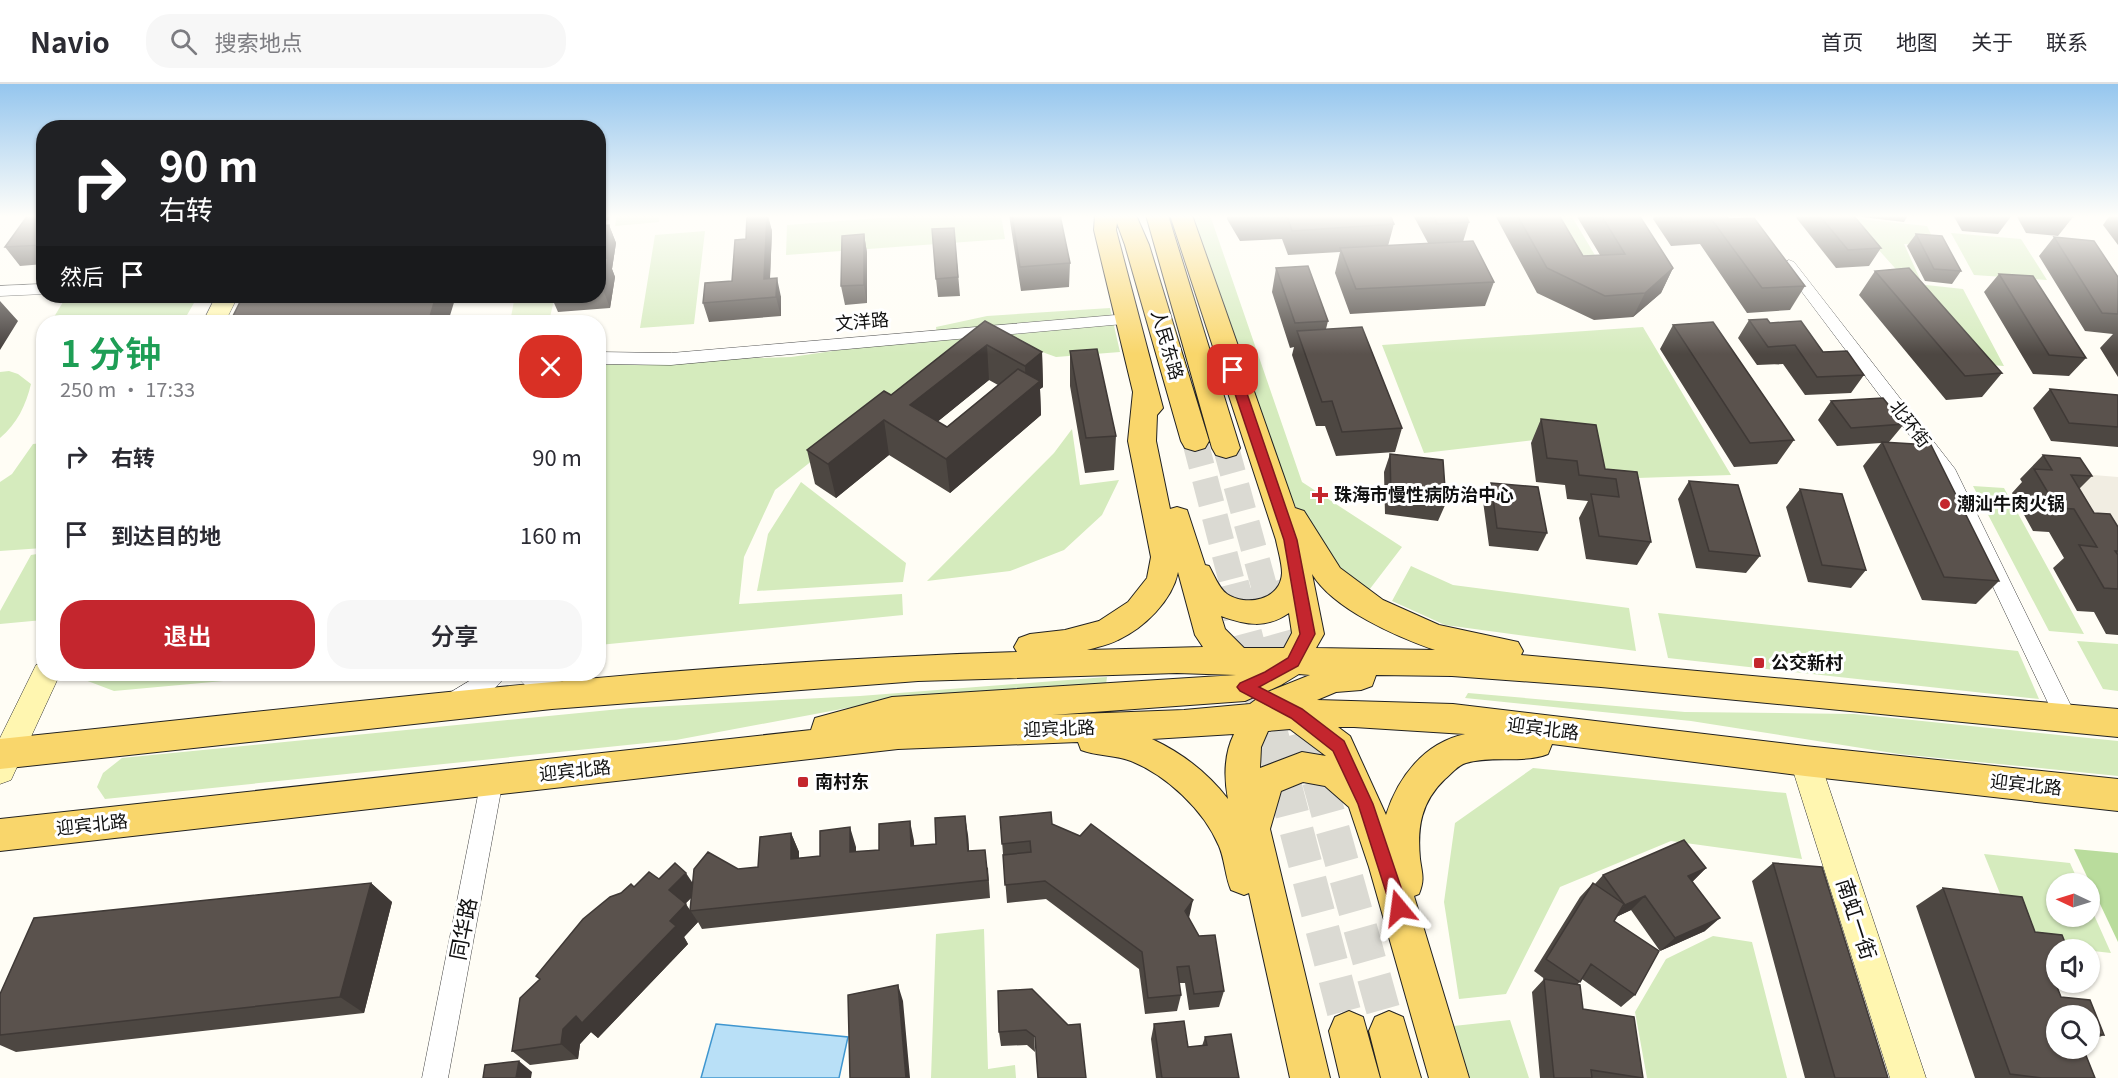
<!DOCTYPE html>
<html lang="zh">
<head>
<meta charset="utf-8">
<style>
	:root { --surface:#fff; --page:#f7f7f7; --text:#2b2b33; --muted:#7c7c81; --line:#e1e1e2; --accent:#c4262e }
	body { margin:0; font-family:Georgia,"Noto Sans SC",serif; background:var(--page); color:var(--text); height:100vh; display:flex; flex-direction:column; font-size:22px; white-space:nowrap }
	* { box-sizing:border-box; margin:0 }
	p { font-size:20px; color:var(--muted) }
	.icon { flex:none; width:33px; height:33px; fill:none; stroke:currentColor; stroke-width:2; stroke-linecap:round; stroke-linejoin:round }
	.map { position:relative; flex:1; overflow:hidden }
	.drawer { position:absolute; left:36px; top:231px; width:570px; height:366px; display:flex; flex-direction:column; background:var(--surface); border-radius:24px; box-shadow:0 2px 4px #0004 }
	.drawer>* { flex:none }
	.guide { position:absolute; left:36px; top:36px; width:570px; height:183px; border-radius:24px; box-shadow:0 2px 4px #0004; background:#202124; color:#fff; overflow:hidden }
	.needle { width:39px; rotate:274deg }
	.fabs { position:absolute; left:2046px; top:789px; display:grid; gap:12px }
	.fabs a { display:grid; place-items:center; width:54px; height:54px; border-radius:50%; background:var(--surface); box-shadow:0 2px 4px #0004; font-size:30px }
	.pin { position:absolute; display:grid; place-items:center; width:51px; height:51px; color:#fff; margin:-26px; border-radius:12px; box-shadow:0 3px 9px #0006 }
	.me { position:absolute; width:66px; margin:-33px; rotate:344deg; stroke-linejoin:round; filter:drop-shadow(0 0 4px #0008) }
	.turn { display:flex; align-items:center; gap:21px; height:126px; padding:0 24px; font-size:27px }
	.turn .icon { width:78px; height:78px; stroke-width:2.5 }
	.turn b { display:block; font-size:42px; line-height:51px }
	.then { display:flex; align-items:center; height:57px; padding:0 24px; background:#0003; gap:12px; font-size:22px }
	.round { display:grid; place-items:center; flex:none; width:63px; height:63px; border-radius:24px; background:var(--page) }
	.headline { display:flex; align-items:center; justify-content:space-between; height:102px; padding:0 24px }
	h1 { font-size:36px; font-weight:600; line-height:45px; color:#1e9e55 }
	.cta { display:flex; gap:12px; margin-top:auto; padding:12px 24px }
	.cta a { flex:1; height:69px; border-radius:24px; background:var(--accent); color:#fff; font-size:24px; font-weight:600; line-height:69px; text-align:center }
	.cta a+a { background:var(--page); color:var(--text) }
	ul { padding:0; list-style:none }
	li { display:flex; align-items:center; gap:18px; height:78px; padding:0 24px }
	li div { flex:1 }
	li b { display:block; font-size:22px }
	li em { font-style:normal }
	header { display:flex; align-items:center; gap:36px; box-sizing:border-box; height:84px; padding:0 30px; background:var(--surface); border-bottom:2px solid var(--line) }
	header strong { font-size:28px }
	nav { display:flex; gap:33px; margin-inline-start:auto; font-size:21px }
	.search { width:420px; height:54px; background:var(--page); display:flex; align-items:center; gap:15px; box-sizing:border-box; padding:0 21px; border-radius:24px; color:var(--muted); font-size:22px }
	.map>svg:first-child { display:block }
</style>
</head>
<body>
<header>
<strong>Navio</strong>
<div class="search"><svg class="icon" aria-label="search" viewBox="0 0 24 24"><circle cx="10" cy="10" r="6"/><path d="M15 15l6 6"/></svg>搜索地点</div>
<nav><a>首页</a><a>地图</a><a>关于</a><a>联系</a></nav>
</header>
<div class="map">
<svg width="2118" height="994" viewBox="0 0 2118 994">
	<rect width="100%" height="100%" fill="#fffdf5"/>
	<path fill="#d5ebbd" d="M617,131h43l-1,7 -44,4z
		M919,131h82l4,24 -219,16 1,-30z
		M1188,131h22l92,267 100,65 -36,47 -45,-46 -39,-64z
		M1540,131h31l34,57 -31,2z
		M1850,134l77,8 10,21 -33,-3 16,35 -17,-2z
		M705,147l-11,93 -54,4 15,-93z
		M1951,149l70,6 26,41 -73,-5z
		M1908,199l55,6 41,77 -28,-2z
		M135,212h63l-15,26h-132l12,-20z
		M1110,224l10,44 -64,5 -77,-28 -204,161 -31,67 -5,47 163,-10 1,21 -304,30 -1,-279 32,-4 161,-5 146,-21 -1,-9 51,-11z
		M1643,243l88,148 -94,3 -35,-3 -43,-38 -135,16 -42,-108z
		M9,287l9,3 13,10c-5,21 -14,40 -31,54v-66z
		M1072,345l8,56 39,-5 -17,35 -38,35 -54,21 -83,10 127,-128z
		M43,359v105l-43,3v-69l12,-8 21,-30z
		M801,398l105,81 -3,19 -146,9 11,-57z
		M1973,402l31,2 80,146 -35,-3z
		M43,469v67l-43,4v-13l31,-56z
		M1411,482l42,19 176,23 7,43 -191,-26 -53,-24z
		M1658,529l360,38 21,48 -371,-41z
		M2077,557l41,3v47l-15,-2z
		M86,590h213l-185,17 -29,-11z
		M1107,593l-1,8 -227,17 -203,38 -571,59 -8,-12 6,-14 19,-15 508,-50 230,-12z
		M1468,609l217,19 169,2 264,27v35l-219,-22 -208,-33 -226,-23z
		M1533,684l253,25 16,66 -131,-18 -111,46 -54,107 -47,5 -15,-97 11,-79z
		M1984,770l86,9 9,20 -23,1v32h34v-10l21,47 -91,-10z
		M984,845l4,140 27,-4 1,13h-85l5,-144z
		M1713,852l39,6 35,136h-140l-12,-66 31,-53z
		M1510,936l19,58h-70l-15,-51z"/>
	<path fill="#b9dc9c" d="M2074,765l44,4v89z"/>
	<path fill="#e6f2cf" d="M515,212h40l-5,21 -6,5h-34z"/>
	<path fill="#f1ede2" d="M2069,389l49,4v82z"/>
	<path fill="#b9e0f7" stroke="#3f96cf" stroke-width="1.5" d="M716,940l132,13 -9,41h-138z"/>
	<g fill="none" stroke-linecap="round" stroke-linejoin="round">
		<path stroke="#dbdad3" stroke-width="26" stroke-dasharray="26 13" stroke-linecap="butt" d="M1195,357l38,145
			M1226,364l38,138"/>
		<path stroke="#dbdad3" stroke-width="34" stroke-dasharray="34 17" stroke-linecap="butt" d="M1232,500l117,447
			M1264,500l125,447"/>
		<defs>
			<path id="street" d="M1789,176l5,2 161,207 122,249 -3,6 -8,3 -8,-3 -117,-247 -157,-209 -3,-3z
				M44,200v10l-44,2v-10z
				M1128,230l6,1 2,4 -2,4 -463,42 -73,-1v-12l73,1z
				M481,590h25c-8,17 -35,30 -53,36l-7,-3 -4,-6 4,-6z
				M516,590h25l30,11 3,6 -3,6c-16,6 -48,-7 -55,-23z
				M492,686l8,3 3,7 -55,298h-26l59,-298 3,-7z"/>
			<path id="secondary" d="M216,212h22l-13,26h-22z
				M44,579v11h16l-49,106 -11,4v-46l36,-73z
				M1805,664l11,4 4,9 106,317h-36l-100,-317 4,-9z"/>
			<path id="primary" d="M1095,131h41l13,30 60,196 -4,7 -10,3 -10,-3 -4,-7 -56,-196 -8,-22 -1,7 47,178 -6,7 -1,26 14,68 7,-2 10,3 18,55 4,1c4,7 10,23 18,28 19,13 54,6 55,-21 0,-10 -4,-23 -6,-33l-106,-325h22l103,293 9,3 36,57 43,32 56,25 79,17 5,9 -2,4 597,54v28l-517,-50 -149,-11 -76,-1 -4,11 -11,4 -25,2 -19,8 136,4 352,42 313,33v32l-313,-35 -253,-32 -4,10c-26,10 -55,1 -82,9 -8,2 -15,11 -21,16 -24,23 -28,48 -25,80 2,15 5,20 -1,35l-5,2 55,182h-40l-60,-211 -20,-60 -24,-21 -22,-4 -22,9 -11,38 60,249h-40l-41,-185 -5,2 -13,-5c-6,-14 -6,-30 -12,-44 -15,-36 -53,-71 -88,-85 -16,-6 -34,-5 -50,-11l-3,-8 -180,7 -898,102v-32l811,-89 4,-12 77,-21 344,-22 -59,-2 -259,8 -366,28 -552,60v-30c338,-35 677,-77 1017,-87l-3,-5 5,-9 11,-4 35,-4 34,-9 29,-19 19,-24 4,-21 -23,-116 5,-49 -39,-162zM1178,488l17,63 8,12 -116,3c10,-3 22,-5 31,-10 26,-12 54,-39 60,-68zM1312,490c21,35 85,63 123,76l-119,-2 8,-14zM1289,529l3,20 -8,15h-40l-19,-19 -4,-13c25,9 45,13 68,-3zM1299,590l11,1 -45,18 -15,11 -66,6 -132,5 193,-14 36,-16zM1338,643h16l111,7c-41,9 -67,43 -79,81l-36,-79zM1290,645l36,27 -24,-4 -42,16 1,-21 7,-16zM1234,650c-10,20 -10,44 -6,65 -20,-26 -46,-46 -76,-60z
				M1146,131h22l72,233 -4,7 -10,3 -10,-3 -4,-7z
				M1349,927l14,6 17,61h-40l-11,-47 6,-14z
				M1389,927l14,6 18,61h-40l-12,-47 6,-14z"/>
		</defs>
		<use href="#street" stroke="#444" stroke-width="1"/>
		<use href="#secondary" stroke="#333" stroke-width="1"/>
		<use href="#primary" stroke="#222" stroke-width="2"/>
		<use href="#street" fill="#fff" fill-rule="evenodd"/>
		<use href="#secondary" fill="#fff6b0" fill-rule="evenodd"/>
		<use href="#primary" fill="#f9d66b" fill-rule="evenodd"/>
	</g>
	<path fill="#4d4742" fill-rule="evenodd" d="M44,131v49l-24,2 -15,-19z
		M598,131h12l-1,5 -11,1z
		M747,131h21l4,16 -2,48 11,18v19l-72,6 -6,-19 29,-22 14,-42z
		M1009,131h51l10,48 -1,24 -48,4z
		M1227,131h163l4,9 -6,22 40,-3 -15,-28h53l3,7 -6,20 31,40 -9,24 -135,8 -15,-41 5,-21 -52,3 -6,-16 -42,2 -13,-22z
		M1495,131h64l24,41 17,-1 -24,-40h63l34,53 -12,25 -28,24 -39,3 -57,-27z
		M1655,131h71l3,4 76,67 -15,24 -43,3 -47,-69 -29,2 -18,-27z
		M1794,131h59l28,33 -12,18 -33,2z
		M1861,131h47l-4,7 -42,-5z
		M1953,131h59l-14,19 -36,-3z
		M2016,131h56l1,2 -15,19 -32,-3z
		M2110,131h8v30l-15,-20z
		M609,141l7,18 -4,26 3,8 -5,31 -52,4 -7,-16h47v-70z
		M954,144l6,68 -22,1 -2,-18z
		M864,150l3,19v50l-22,2 -4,-19z
		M1916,150l45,37 -9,13 -27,-3 -18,-35z
		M2054,153l64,40v100l-18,-29 13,-14 -28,-3 -46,-75z
		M1276,184l52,53 -2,8 76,99 -7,24 -59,4 -11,-30h-9l-24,-71 2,-8 -4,1 -18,-56z
		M1875,187l127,102 -20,24 -36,3 -87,-105z
		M1999,190l87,84 -17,18 -36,-2 -49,-82z
		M243,212l205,26h-212l-4,-4z
		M1749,236l21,3 94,52 -13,18 -46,2 -22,-31 -26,1 -19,-27z
		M985,237l57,31 1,35 -3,2 1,26 -91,78 -61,-38 -53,43 -21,-14 -8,-34 84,-55zM989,296l9,5 -51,42 -10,-5z
		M1673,241l121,115 -17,24 -43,3 -74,-118z
		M1070,267l46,85 -2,34 -29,3 -15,-87z
		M2050,305l68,6v52l-67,-6 -18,-33z
		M1831,317l73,23 -15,18 110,139 -23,23 -54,-4 -59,-134 18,-23 -44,3 -19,-26z
		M1541,335l64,50 32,3 14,70 -14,23 -51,-6 -7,-41 9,-17 -21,-2 -2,-14 -29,-3 -5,-39z
		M1390,370l56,49 -8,18 -53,-7 -1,-42z
		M2043,371l49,21 -13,13 15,24 24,14v108l-12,-1 -12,-22 -17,-1 -24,-43 11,-10 -15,-26 -16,-1 -21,-38 10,-11 -2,-3z
		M1689,397l71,75 -14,17 -50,-5 -18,-69z
		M1491,399l56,50 -9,18 -49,-5 -6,-45z
		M1800,405l66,81 -15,18 -43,-6 -22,-75z
		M1000,733l52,7 137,94 35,73 -5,16 -30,3 -4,-27h-6l2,12 -4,16 -32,3 -6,-45 -93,-70 -39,4z
		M791,749l8,19v6l21,-2 36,-9v5l23,-2 35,-9v5l22,-2 32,-9 1,16 19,17 2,30 -288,31 -4,-7 -14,15 4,7 -90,94 -7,-6 -11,12 -2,15 -48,6 -18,-14 28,-72 81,-86 13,-6 25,-8 34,4 45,-14 20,-2zM692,813l-2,14 -5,-7z
		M1773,779l115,215h-83l-53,-197z
		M1706,784l-14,14 13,49 -45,20 -29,-41 -15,7 -2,4 21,74 -14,12 -39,-28 -5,6 6,24 60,69h-103l-8,-86 12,-13 2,1 -12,-9 46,-74 13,-14 1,2 9,-10z
		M371,799l21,19 -28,111 -348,39 -16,-7v-51z
		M1943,804l79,9 13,35 27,3 6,15h-12v32h2l-2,2 5,13 29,3 14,35 -14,6v-25h-34v32h27l12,30h-120l-59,-172z
		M1032,905l3,63 -8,-7 -26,1 -2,-14z
		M1154,940l34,23 14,-1 3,-9 34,41h-83l-5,-39z"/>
	<path fill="#3f3936" d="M767,131l5,16 -3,67 -5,-19z
		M609,141l7,18 -4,26 3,8 -5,31 -7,-19 -5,-30 2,-6 6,17 1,-9 -3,-8z
		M864,150l3,19v50l-3,-18z
		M1673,184l-12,25 -28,24 12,-24z
		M777,194l4,19v19l-5,-19z
		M436,212h20l-8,26h-18l-1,-2z
		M0,217l18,20 -18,29z
		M987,261l2,35 -74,60 -5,-35z
		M1042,268l1,35 -3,2 1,26 -91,78 -4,-34 80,-67 -1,-26z
		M884,336l5,35 -53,43 -8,-34z
		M965,732l3,19 2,35 -2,-19z
		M910,737l4,20 1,24 -4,-19z
		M850,743l6,20v24l-6,-19z
		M791,749l8,19v25l-8,-18z
		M1706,784l-15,15 -3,-7z
		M686,789l12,18 -17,17 -12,-18z
		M371,799l21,19 -28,111 -24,-16z
		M1645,812l-14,14 -19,9 13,-14z
		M1193,816l-4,18 -4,-7z
		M686,820l12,18 -14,15 4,7 -90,94 -7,-6 -11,12 -2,15 -17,-15 2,-15z
		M1720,834l-15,13 -45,20 15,-13z
		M898,901l5,16 7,77h-4z
		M519,977l13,11 -1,6h-15z"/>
	<path fill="#5a524d" stroke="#3f3936" stroke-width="1.5" d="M28,131h16v30l-39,2z
		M747,131h20l-3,64 13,-1 -1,19 -73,6 2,-20 27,-2 3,-41 11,-1z
		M1012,131h48l10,48 -50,4z
		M1242,131h32l-31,2z
		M1287,131h103l4,9 -102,7z
		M1433,131h33l3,7 -32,2z
		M1517,131h42l24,41 42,-2 -24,-39h38l34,53 -28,25 -40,3 -58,-28z
		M1679,131h47l3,4 25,-1 51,68 -43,2 -50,-68 -29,2z
		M1819,131h34l28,33 -33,2z
		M2049,131h23l1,2z
		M609,141l-5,28h-4l-2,6v-33z
		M954,144l4,49 -22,2 -4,-50z
		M864,150v51l-23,1 1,-50z
		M1916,150l26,2 19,35 -27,-2z
		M2054,153l40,4 24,36v37l-16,-1z
		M1473,157l21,41 -138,7 -16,-41z
		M608,174l-5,31h-5v-30z
		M1308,182l20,55 -33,2 -19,-55z
		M1909,184l93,105 -37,3 -90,-105z
		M1999,190l34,2 53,82 -37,-3z
		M243,212h193l-7,24 -29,2h-147l3,-6 -24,2z
		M1767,235l3,4 31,-2 22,31 24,-1 17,24 -47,2 -22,-32 -27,2 -19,-27z
		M985,237l57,31 -17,14 -38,-21 -77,60 37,22 71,-58 22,12 -94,78 -62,-39 -56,44 -21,-14 77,-59 7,4z
		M1713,238l81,118 -44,3 -77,-118z
		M1362,243l40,101 -60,4 -10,-31 -10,1 -25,-71z
		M1097,265l19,87 -30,2 -16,-87z
		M2050,305l68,6v32l-49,-4z
		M1883,314l21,26 -53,4 -20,-27z
		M1541,335l55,6 9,44 32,3 14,70 -52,-6 -8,-42 28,3 -3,-18 -37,-4 -2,-14 -30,-3z
		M1882,358l49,3 68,136 -55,-4z
		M1390,370l53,6 3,43 -55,-6z
		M2043,371l37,3 12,18 -21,-1 23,38 16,1 8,13v24h-3l3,4v34l-14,-1 -25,-43 18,2 -23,-38 -17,-1 -23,-39 18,1z
		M1689,397l49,4 22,71 -51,-5z
		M1491,399l47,4 9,46 -50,-5z
		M1800,405l42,5 24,76 -44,-5z
		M1051,728l1,12 28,12 11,-12 102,76 -8,11 14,25 16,-1 9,56 -30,3 -5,-28 -12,1 4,28 -33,3 -6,-46 -97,-71 -40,4 -2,-30 28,-3 -1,-11 -28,3 -2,-27z
		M965,732l3,35 17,-1 3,30 -298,31 4,-42 14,-17 30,17 20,-2 2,-30 31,-4v26l29,-3v-25l30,-4v25l29,-2v-26l31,-3 1,25 25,-2 -1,-26z
		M1684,756l22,28 -18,8 32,42 -45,20 -30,-42 -20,9 -22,-30z
		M675,779l11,10 -17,17 17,14 -16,17 6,5 -94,97 -6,-7 -13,13 -2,15 -49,7 8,-53 20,-19 -4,-3 47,-57 27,-22 11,-4 10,-9 3,3 15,-15 10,7z
		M1773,779l49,4 66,211h-53z
		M371,799l-31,114 -340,38v-41l34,-76z
		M1593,799l31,21 -10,17 45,30 -24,44 -44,-31 -11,18 -34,-23z
		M1943,804l79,9 13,35 27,3 6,15h-12v20l-6,-1 11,28 29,3 14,35 -14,-2v-17h-34v32h27l12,30h-53l-32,-4z
		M1544,895l36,6 3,24 51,8 9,61 -52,-8 1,8h-38z
		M898,901l8,93h-56l-2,-83z
		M1032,905l36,36 12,-1 6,54h-48l-3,-41 -9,-7 -27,2 -1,-41z
		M1184,937l4,26 19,-2 -2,-8 26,-3 8,44h-77l-8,-54z
		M519,977l-3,17h-33l2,-13z"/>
	<linearGradient id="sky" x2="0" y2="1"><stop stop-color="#95c6ee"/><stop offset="0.49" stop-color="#fffefa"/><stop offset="1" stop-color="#fffefa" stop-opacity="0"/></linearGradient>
	<rect width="2118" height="270" fill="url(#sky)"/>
	<path fill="#c4262e" stroke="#7f191e" stroke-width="1.5" d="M1233,282l6,4 58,170 18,94 -17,32 -39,21 43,22 42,32 29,63 35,104 -3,6 -6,2 -6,-2 -2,-6 -33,-104 -25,-53 -42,-33 -51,-27 -3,-4 3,-4 25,-11 23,-14 12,-24 -16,-94 -57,-170z"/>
	<g fill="#c4262e" stroke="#fff" stroke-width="2">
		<path d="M1317 402h6v6h6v6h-6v6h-6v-6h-6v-6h6z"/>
		<circle cx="1945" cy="420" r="6"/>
		<rect x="1753" y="573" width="12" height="12" rx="3"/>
		<rect x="797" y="692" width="12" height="12" rx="3"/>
	</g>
	<g text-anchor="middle" stroke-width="6" stroke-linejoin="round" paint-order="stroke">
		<g font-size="18" fill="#111" stroke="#fff">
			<text transform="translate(862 238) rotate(-5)" y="6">文洋路</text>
			<text transform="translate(1167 261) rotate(74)" y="6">人民东路</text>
			<text transform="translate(1910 340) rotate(52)" y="6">北环街</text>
			<text transform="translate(1059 645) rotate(-2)" y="6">迎宾北路</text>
			<text transform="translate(1543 645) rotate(7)" y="6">迎宾北路</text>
			<text transform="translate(575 687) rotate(-6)" y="6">迎宾北路</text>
			<text transform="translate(2026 701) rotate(6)" y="6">迎宾北路</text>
			<text transform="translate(92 741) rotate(-6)" y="6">迎宾北路</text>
		</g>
		<g font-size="18" font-weight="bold" fill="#111" stroke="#fff" text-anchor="start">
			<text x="1334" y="417">珠海市慢性病防治中心</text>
			<text x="1957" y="426">潮汕牛肉火锅</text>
			<text x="1771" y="585">公交新村</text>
			<text x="815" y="704">南村东</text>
		</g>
		<g font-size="21" fill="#111" stroke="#fff">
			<text transform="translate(1856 835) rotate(72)" y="7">南虹一街</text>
			<text transform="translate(464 845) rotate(-79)" y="7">同华路</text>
		</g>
	</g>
</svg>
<div class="fabs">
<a><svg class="needle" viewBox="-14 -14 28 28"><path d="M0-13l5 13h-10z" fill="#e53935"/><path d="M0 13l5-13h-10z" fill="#7c7c81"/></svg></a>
<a><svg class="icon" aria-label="sound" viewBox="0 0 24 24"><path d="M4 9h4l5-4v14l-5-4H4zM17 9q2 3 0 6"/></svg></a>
<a><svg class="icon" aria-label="search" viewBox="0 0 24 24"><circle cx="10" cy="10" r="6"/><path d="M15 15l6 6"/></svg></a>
</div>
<div class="pin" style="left:1233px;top:286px;background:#d93025"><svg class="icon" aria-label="arrive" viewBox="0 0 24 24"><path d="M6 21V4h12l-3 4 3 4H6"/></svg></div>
<svg class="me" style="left:1399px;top:824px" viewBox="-20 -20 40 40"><path d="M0-17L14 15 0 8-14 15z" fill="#c4262e" stroke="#fff" stroke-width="4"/></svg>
<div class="guide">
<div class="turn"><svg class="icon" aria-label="right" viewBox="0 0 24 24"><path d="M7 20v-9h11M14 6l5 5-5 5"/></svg><div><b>90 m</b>右转</div></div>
<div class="then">然后<svg class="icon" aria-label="arrive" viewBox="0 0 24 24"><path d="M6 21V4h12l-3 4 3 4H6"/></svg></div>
</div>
<section class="drawer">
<div class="headline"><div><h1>1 分钟</h1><p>250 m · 17:33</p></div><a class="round" style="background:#d93025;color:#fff"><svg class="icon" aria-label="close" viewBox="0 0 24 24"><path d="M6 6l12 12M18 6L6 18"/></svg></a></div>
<ul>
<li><svg class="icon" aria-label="right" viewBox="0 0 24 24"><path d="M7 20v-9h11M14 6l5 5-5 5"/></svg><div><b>右转</b></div><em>90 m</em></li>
<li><svg class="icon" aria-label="arrive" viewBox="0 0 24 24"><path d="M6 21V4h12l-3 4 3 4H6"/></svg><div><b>到达目的地</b></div><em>160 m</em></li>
</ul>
<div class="cta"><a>退出</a><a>分享</a></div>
</section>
</div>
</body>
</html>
